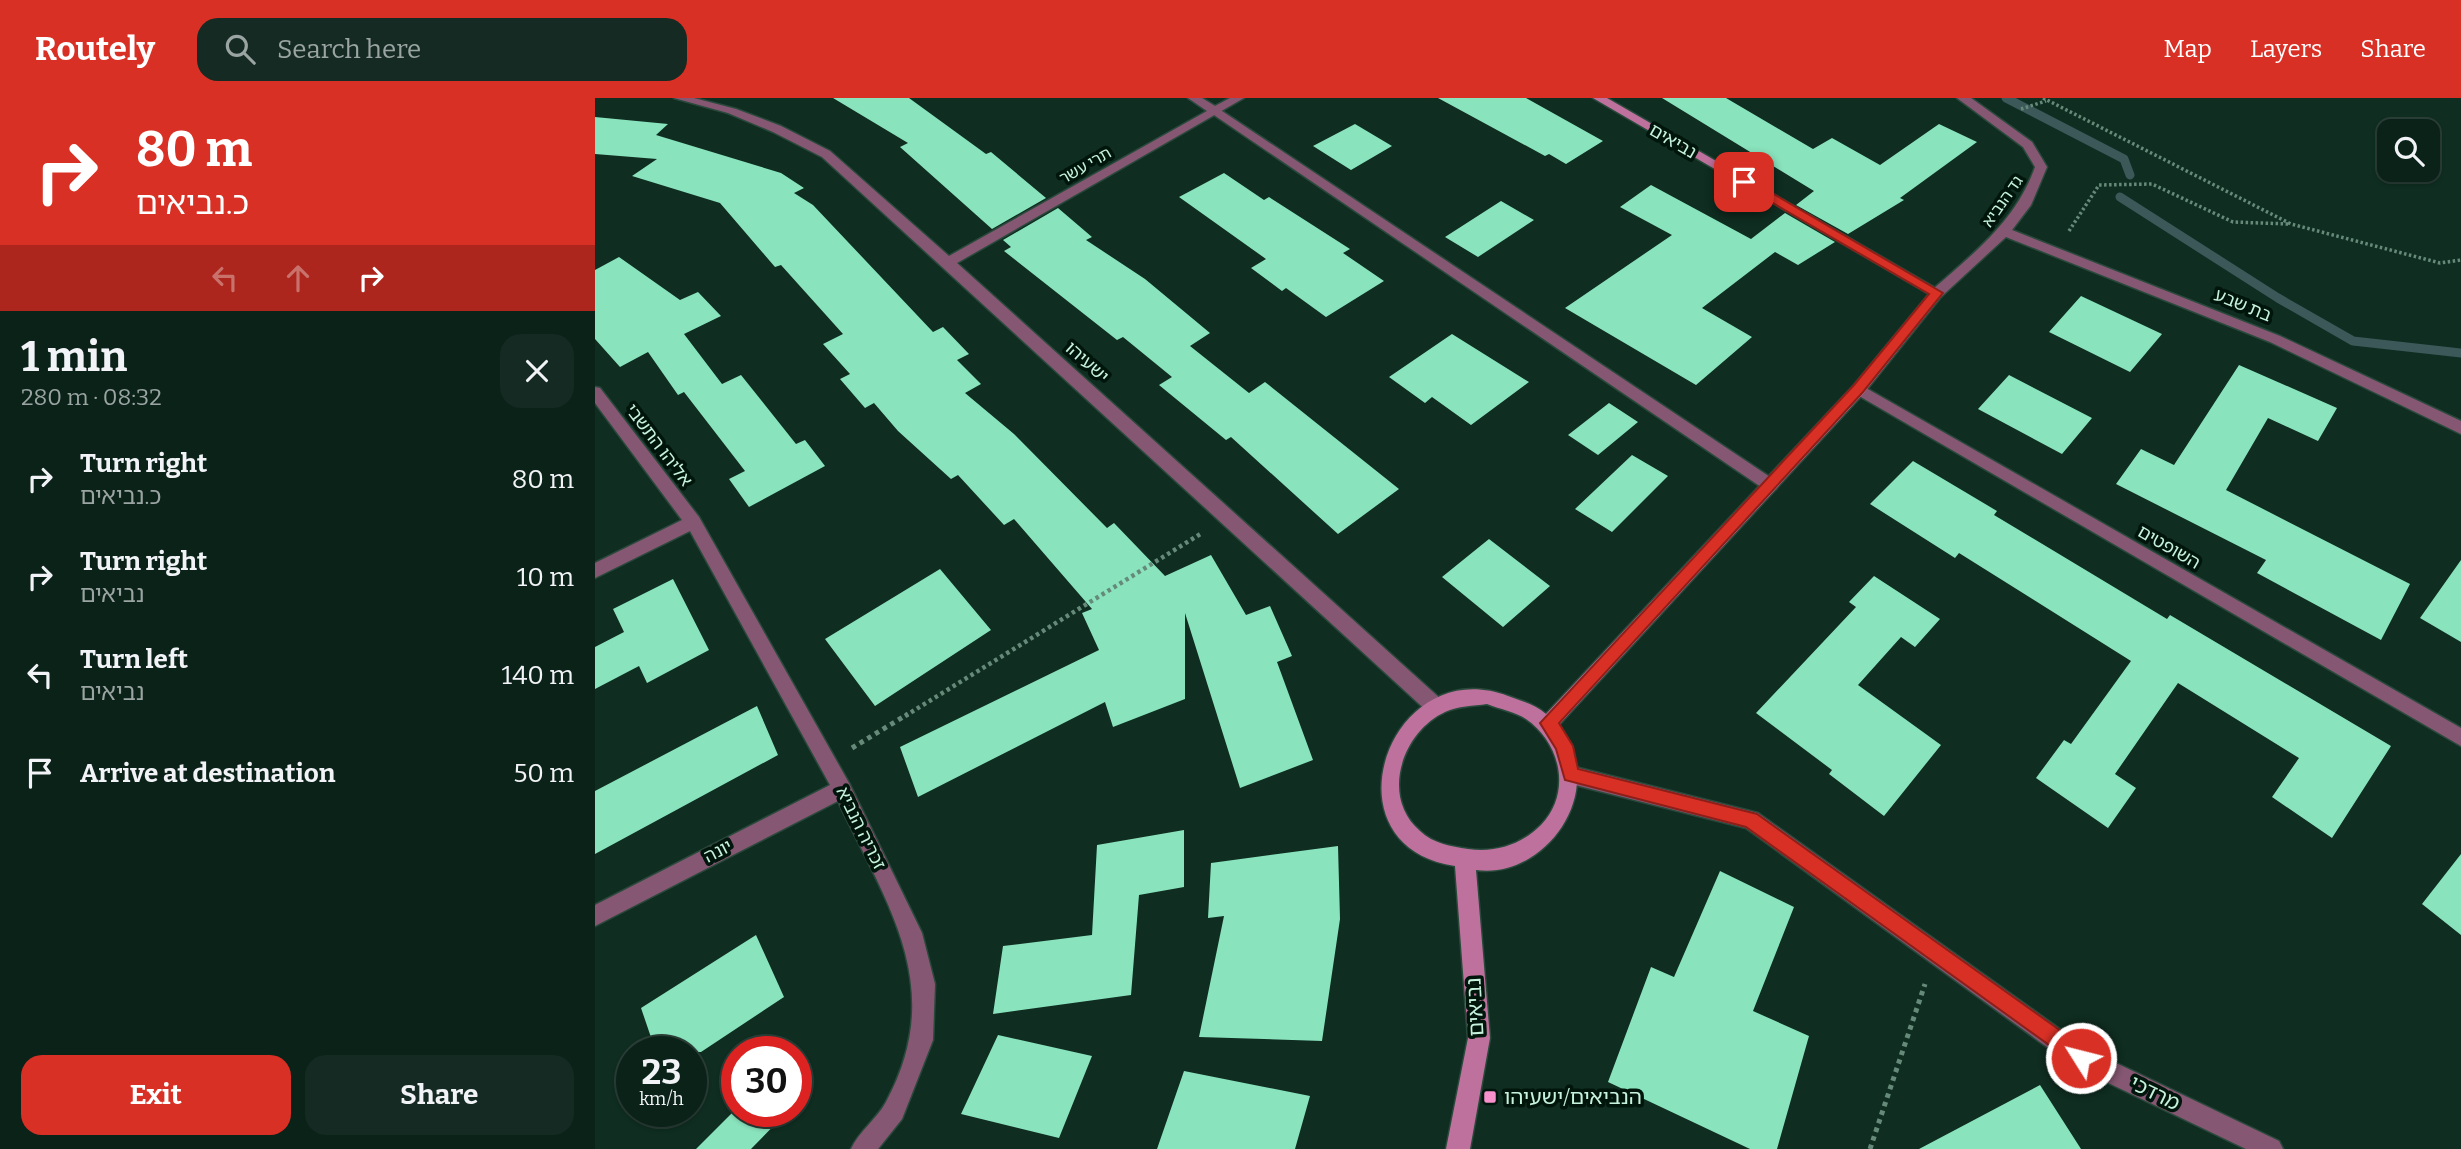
<!DOCTYPE html>
<html lang="en">
<head>
<meta charset="utf-8">
<style>
	:root { --surface:#0b2219; --page:#142a22; --text:#f1f3f6; --muted:#9aa4a2; --line:#2b3f38; --accent:#d93025 }
	body { margin:0; font-family:Bitter,"Noto Sans Hebrew",serif; background:var(--page); color:var(--text); height:100vh; display:flex; flex-direction:column; font-size:26px; white-space:nowrap }
	* { box-sizing:border-box; margin:0 }
	p { font-size:23px; color:var(--muted) }
	.icon { flex:none; width:38px; height:38px; fill:none; stroke:currentColor; stroke-width:2; stroke-linecap:round; stroke-linejoin:round }
	.map { position:relative; flex:1; overflow:hidden }
	.side { display:flex; flex-direction:column; background:var(--surface); width:595px }
	.side>* { flex:none }
	.hud { background:#d93025; color:#fff; overflow:hidden }
	.controls { position:absolute; left:1782px; top:21px; display:grid; gap:14px }
	.controls a { display:grid; place-items:center; width:63px; height:63px; border-radius:14px; background:var(--surface); box-shadow:0 2px 5px #0004,0 0 0 2px var(--line); font-size:35px }
	.speed { position:absolute; left:21px; top:938px; display:flex; gap:14px; font-size:35px; font-weight:700; text-align:center }
	.speed>* { display:grid; place-content:center; width:91px; height:91px; border-radius:50%; background:var(--surface); box-shadow:0 2px 5px #0004,0 0 0 2px var(--line); line-height:1 }
	.speed small { font-size:18px; font-weight:400 }
	.speed .limit { border:10px solid #d22; background:#fff; color:#111 }
	.pin { position:absolute; display:grid; place-items:center; width:60px; height:60px; color:#fff; margin:-30px; border-radius:14px; box-shadow:0 4px 10px #0006 }
	.me { position:absolute; width:77px; margin:-38px; rotate:306deg; stroke-linejoin:round; filter:drop-shadow(0 0 5px #0008) }
	.turn { display:flex; align-items:center; gap:24px; height:147px; padding:0 21px; font-size:32px }
	.turn .icon { width:91px; height:91px; stroke-width:2.5 }
	.turn b { display:block; font-size:49px; line-height:60px }
	.lanes { display:flex; align-items:center; height:66px; padding:0 21px; background:#0003; justify-content:center; gap:35px; direction:ltr }
	.lanes .off { opacity:.35 }
	.round { display:grid; place-items:center; flex:none; width:74px; height:74px; border-radius:21px; background:var(--page) }
	.overview { display:flex; align-items:center; justify-content:space-between; height:119px; padding:0 21px }
	h1 { font-size:42px; font-weight:700; line-height:52px }
	.action { display:flex; gap:14px; margin-top:auto; padding:14px 21px }
	.action a { flex:1; height:80px; border-radius:21px; background:var(--accent); color:#fff; font-size:28px; font-weight:700; line-height:80px; text-align:center }
	.action a+a { background:var(--page); color:var(--text) }
	ul { padding:0; list-style:none }
	li { display:flex; align-items:center; gap:21px; height:98px; padding:0 21px }
	li div { flex:1 }
	li b { display:block; font-size:26px }
	li em { font-style:normal }
	header { display:flex; align-items:center; gap:42px; box-sizing:border-box; height:98px; padding:0 35px; background:var(--accent); color:#fff }
	header strong { font-size:33px }
	nav { display:flex; gap:38px; margin-inline-start:auto; font-size:24px }
	.search { width:490px; height:63px; background:var(--page); display:flex; align-items:center; gap:18px; box-sizing:border-box; padding:0 24px; border-radius:21px; color:var(--muted); font-size:26px }
	main { display:flex; flex:1; min-height:0 }
	.map>svg:first-child { display:block }
</style>
</head>
<body>
<header>
<strong>Routely</strong>
<div class="search"><svg class="icon" aria-label="search" viewBox="0 0 24 24"><circle cx="10" cy="10" r="6"/><path d="M15 15l6 6"/></svg>Search here</div>
<nav><a>Map</a><a>Layers</a><a>Share</a></nav>
</header>
<main>
<section class="side">
<div class="hud">
<div class="turn"><svg class="icon" aria-label="right" viewBox="0 0 24 24"><path d="M7 20v-9h11M14 6l5 5-5 5"/></svg><div><b>80 m</b>כ.נביאים</div></div>
<div class="lanes"><svg class="icon off" aria-label="left" viewBox="0 0 24 24"><path d="M17 20v-9H6M10 6l-5 5 5 5"/></svg><svg class="icon off" aria-label="ahead" viewBox="0 0 24 24"><path d="M12 20V5M6 11l6-6 6 6"/></svg><svg class="icon" aria-label="right" viewBox="0 0 24 24"><path d="M7 20v-9h11M14 6l5 5-5 5"/></svg></div>
</div>
<div class="overview"><div><h1>1 min</h1><p>280 m · 08:32</p></div><a class="round"><svg class="icon" aria-label="close" viewBox="0 0 24 24"><path d="M6 6l12 12M18 6L6 18"/></svg></a></div>
<ul>
<li><svg class="icon" aria-label="right" viewBox="0 0 24 24"><path d="M7 20v-9h11M14 6l5 5-5 5"/></svg><div><b>Turn right</b><p>כ.נביאים</p></div><em>80 m</em></li>
<li><svg class="icon" aria-label="right" viewBox="0 0 24 24"><path d="M7 20v-9h11M14 6l5 5-5 5"/></svg><div><b>Turn right</b><p>נביאים</p></div><em>10 m</em></li>
<li><svg class="icon" aria-label="left" viewBox="0 0 24 24"><path d="M17 20v-9H6M10 6l-5 5 5 5"/></svg><div><b>Turn left</b><p>נביאים</p></div><em>140 m</em></li>
<li><svg class="icon" aria-label="arrive" viewBox="0 0 24 24"><path d="M6 21V4h12l-3 4 3 4H6"/></svg><div><b>Arrive at destination</b></div><em>50 m</em></li>
</ul>
<div class="action"><a>Exit</a><a>Share</a></div>
</section>
<div class="map">
<svg width="1866" height="1051" viewBox="0 0 1866 1051">
	<rect width="100%" height="100%" fill="#0f2d21"/>
	<g fill="none" stroke-linecap="round" stroke-linejoin="round">
		<path stroke="#3c5859" stroke-width="9" d="M1411,0l118,61 6,16
			M1525,99l158,101 75,43 108,12"/>
	</g>
	<path fill="#89e3bd" d="M238,0h76l77,56 5,-2 55,46 -54,31 -92,-82 8,-4z
		M843,0h88l77,43 -37,23 -17,-10 -4,2z
		M1067,0h64l87,51 19,-11 48,27 59,-41 38,18 -77,56 4,2 -56,34 -52,-29 18,-14z
		M0,19l73,7 -12,11 125,38 23,15 -10,5 19,12 120,127 10,-5 26,27 -12,6 24,24 -16,9 49,41 93,94 7,-5 51,53 46,-21 35,60 24,-9 22,50 -15,6 36,98 -73,28 -55,-175v86l-72,28 -8,-25 -187,95 -18,-50 199,-97 -17,-37 10,-4 -78,-90 -10,6 -46,-50 -7,4 -53,-48 -24,-28 -9,5 -25,-29 10,-5 -27,-30 20,-10 -62,-69 -6,2 -55,-64 -88,-27 25,-17 -62,-5z
		M760,26l37,22 -41,24 -38,-24z
		M629,75l40,27 5,-3 81,52 -7,4 41,28 -58,36 -40,-29 -4,3 -31,-23 15,-9 -87,-62z
		M1056,87l100,54 34,-26 50,29 -37,23 -23,-13 -73,56 50,29 -56,48 -131,-77 107,-73 -52,-28z
		M906,103l33,19 -56,37 -33,-20z
		M463,110l34,29 -6,3 59,39 65,54 -20,13 59,47 16,-11 134,107 -61,45 -107,-97 -5,3 -67,-55 13,-8 -49,-40 -6,3 -113,-89 7,-4 -8,-7z
		M24,159l61,43 18,-8 23,24 -37,18 38,50 19,-9 55,69 9,-4 20,26 -76,41 -20,-28 16,-8 -61,-79 -6,3 -30,-43 -28,15 -25,-28v-69z
		M1486,198l81,38 -32,38 -81,-40z
		M857,236l77,48 -58,43 -39,-28 -7,6 -36,-26z
		M1644,267l98,43 -19,33 -50,-23 -42,72 184,94 -29,56 -124,-67 9,-13 -150,-76 25,-35 33,16z
		M1414,277l83,43 -30,36 -84,-45z
		M1014,305l29,19 -40,33 -30,-20z
		M1037,357l36,21 -56,56 -37,-23z
		M1318,363l84,50 -3,4 173,104 3,-4 221,131 -59,92 -60,-41 27,-39 -121,-75 -63,91 21,14 -28,40 -72,-50 28,-38 7,4 60,-83 -172,-108 -4,5 -85,-54z
		M894,441l61,47 -47,41 -61,-50z
		M1866,462v82l-41,-24z
		M345,471l51,61 -116,76 -50,-67z
		M1279,478l66,43 -25,28 -14,-10 -43,48 83,60 -57,71 -55,-42 3,-4 -76,-57 100,-106 -7,-5z
		M78,481l36,71 -62,33 -8,-17 -44,23v-42l29,-15 -11,-23z
		M162,608l21,49 -183,99v-63z
		M589,732v57l-45,8 -8,100 -138,19 10,-68 89,-11 5,-90z
		M743,748l2,73 -18,122 -123,-4 25,-121 -16,2 3,-55z
		M1866,756v81l-39,-31z
		M1125,773l74,36 -41,104 56,25 -32,113h-27l-142,-67 43,-115 23,10z
		M161,837l28,62 -83,55h-45l-15,-44z
		M403,937l94,21 -33,82 -98,-24z
		M589,973l126,25 -15,53h-138z
		M1445,987l41,64h-162z
		M139,1013h54l-37,38h-55z"/>
	<g fill="none" stroke-linecap="round" stroke-linejoin="round">
		<defs>
			<path id="lane" d="M616,11h8l557,372 2,4 -2,4h-12l-553,-376z"/>
			<path id="street" d="M79,0h20l42,11 45,17 49,25 119,105 258,-145 -19,-13h14l13,8 15,-8h14l-287,165 486,438 2,6 -2,6 -7,2 -7,-2 -607,-556 -49,-25 -45,-19z
				M1362,0h14l61,44 15,25 -16,38 -19,25 268,106 181,85v13l-191,-92 -264,-105 -64,59h-10v-6c42,-37 84,-69 103,-123l-12,-20z
				M1264,286l602,344v18l-607,-353 -2,-4z
				M0,289l5,1 99,129 150,266 73,150 13,51 -2,56 -31,79 -24,30h-27c8,-18 26,-30 35,-47 62,-115 1,-197 -48,-301l-243,125v-21l235,-120 -140,-254 -95,47v-15l87,-43 -87,-117z
				M976,668l187,47 331,237 190,91 4,8h-37l-173,-83 -327,-238 -175,-44 -7,-3 -3,-6 3,-6z"/>
			<path id="secondary" d="M998,0h14l337,195 -80,100 -306,333c9,8 12,17 15,28 20,57 -37,125 -97,116l14,168 -20,111h-24l22,-111 -13,-172c-134,-20 -66,-215 53,-170 13,5 27,8 38,18l308,-329 75,-91zM892,606c12,5 29,8 39,15 35,24 46,74 15,106 -20,20 -46,28 -73,24 -18,-3 -34,-5 -48,-18 -40,-34 -18,-99 25,-119 13,-6 28,-6 42,-8z"/>
		</defs>
		<use href="#lane" stroke="#29493b" stroke-width="3"/>
		<use href="#street" stroke="#29493b" stroke-width="3"/>
		<use href="#secondary" stroke="#29493b" stroke-width="3"/>
		<path stroke="#668a7a" stroke-width="3.5" stroke-dasharray="2.5 2.5" stroke-linecap="butt" d="M1448,0l248,126 149,39 21,-3
			M1426,11l25,-8
			M1474,133l30,-46 53,-1 81,38 56,2"/>
		<path stroke="#668a7a" stroke-width="4.5" stroke-dasharray="3.5 3.5" stroke-linecap="butt" d="M310,618l297,-183"/>
		<path stroke="#668a7a" stroke-width="5" stroke-dasharray="4.5 4.5" stroke-linecap="butt" d="M257,650l56,-34
			M1275,1051l55,-165"/>
		<use href="#lane" fill="#865772" fill-rule="evenodd"/>
		<use href="#street" fill="#865772" fill-rule="evenodd"/>
		<use href="#secondary" fill="#bd719c" fill-rule="evenodd"/>
	</g>
	<path fill="#d93025" stroke="#8d1f18" stroke-width="2" d="M1145,81h8l195,114 -80,99 -304,331 14,23 5,23 179,45 332,237 3,7 -3,7 -8,3 -335,-241 -181,-47 -9,-31 -16,-26 314,-338 75,-91 -189,-110z"/>
	<rect fill="#f890cc" stroke="#00150b" stroke-width="2.5" x="888" y="992" width="14" height="14" rx="3.5"/>
	<g text-anchor="middle" stroke-width="7" stroke-linejoin="round" paint-order="stroke">
		<g font-size="16" fill="#c7f2de" stroke="#00150b">
			<text transform="translate(490 67) rotate(-30)" y="6">תרי עשר</text>
			<text transform="translate(1407 103) rotate(-55)" y="6">גד הנביא</text>
		</g>
		<g font-size="18" fill="#c7f2de" stroke="#00150b">
			<text transform="translate(1078 43) rotate(30)" y="6">נביאים</text>
			<text transform="translate(1648 207) rotate(22)" y="6">בת שבע</text>
			<text transform="translate(492 264) rotate(42)" y="6">ישעיהו</text>
			<text transform="translate(64 347) rotate(53)" y="6">אליהו התשבי</text>
			<text transform="translate(1574 449) rotate(30)" y="6">השופטים</text>
			<text transform="translate(266 730) rotate(64)" y="6">זכריה הנביא</text>
			<text transform="translate(123 753) rotate(-27)" y="6">יונה</text>
		</g>
		<g font-size="21" fill="#c7f2de" stroke="#00150b">
			<text transform="translate(880 909) rotate(-93)" y="7">נביאים</text>
			<text transform="translate(1560 995) rotate(26)" y="7">מרדכי</text>
		</g>
		<g font-size="21" fill="#c7f2de" stroke="#00150b" text-anchor="start">
			<text x="909" y="1006">הנביאים/ישעיהו</text>
		</g>
	</g>
</svg>
<div class="controls">
<a><svg class="icon" aria-label="search" viewBox="0 0 24 24"><circle cx="10" cy="10" r="6"/><path d="M15 15l6 6"/></svg></a>
</div>
<div class="speed"><div>23<small>km/h</small></div><div class="limit">30</div></div>
<div class="pin" style="left:1149px;top:84px;background:#d93025"><svg class="icon" aria-label="arrive" viewBox="0 0 24 24"><path d="M6 21V4h12l-3 4 3 4H6"/></svg></div>
<svg class="me" style="left:1486px;top:960px" viewBox="-20 -20 40 40"><circle r="17" fill="#d93025" stroke="#fff" stroke-width="3"/><path d="M0-11L8 9 0 5-8 9z" fill="#fff"/></svg>
</div>
</main>
</body>
</html>
